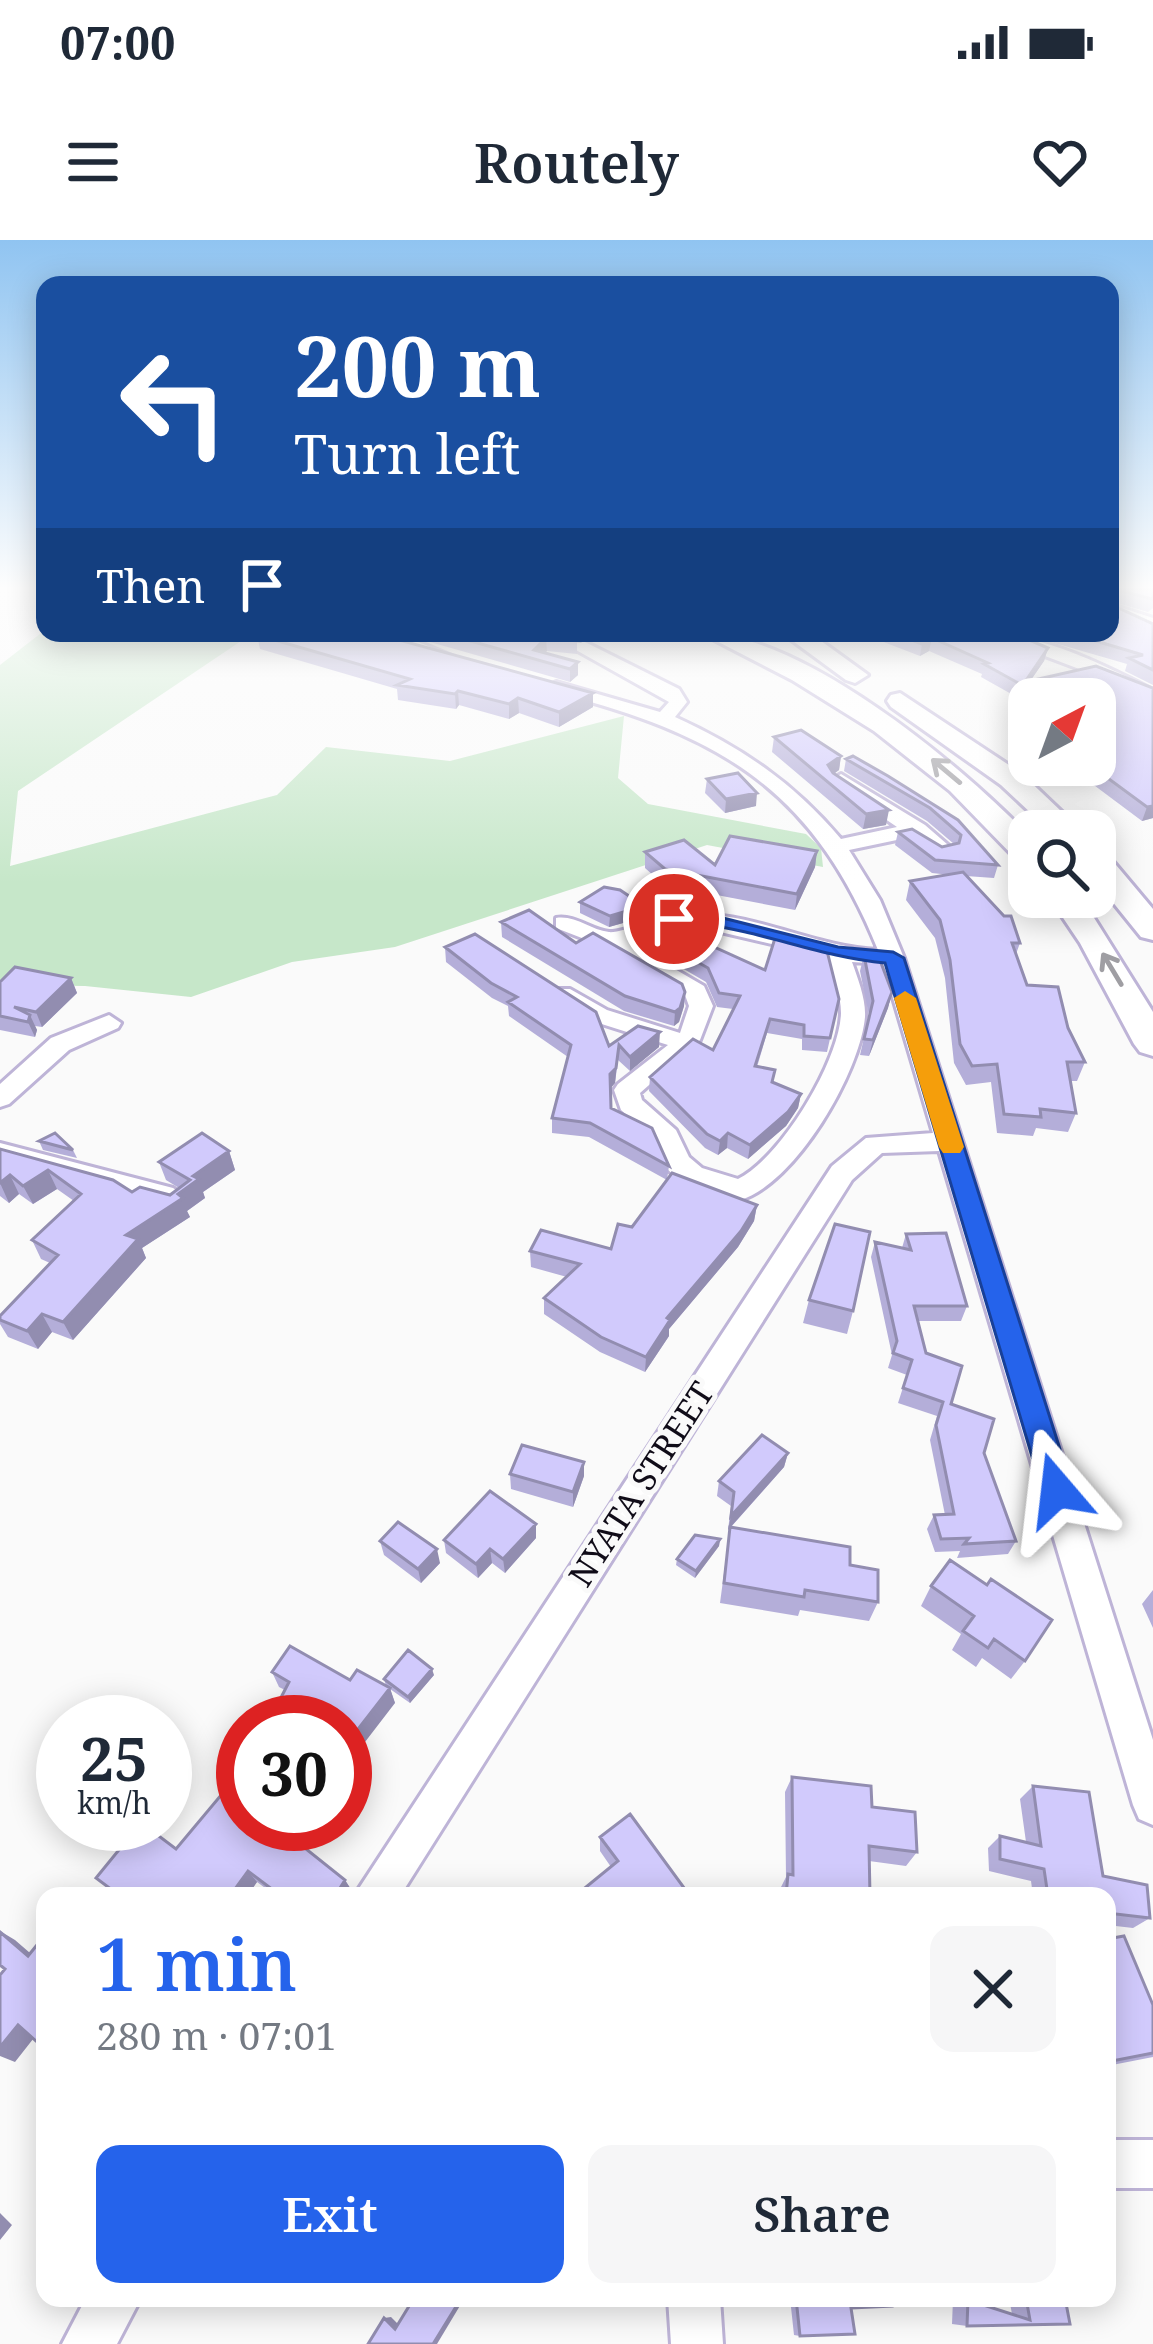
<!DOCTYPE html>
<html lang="en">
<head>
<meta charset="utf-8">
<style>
	:root { --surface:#fff; --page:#f6f6f7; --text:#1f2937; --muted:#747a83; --accent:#2563eb }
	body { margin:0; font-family:"Noto Serif",serif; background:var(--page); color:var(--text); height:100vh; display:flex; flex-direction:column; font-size:45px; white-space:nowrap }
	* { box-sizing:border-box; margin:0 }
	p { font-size:39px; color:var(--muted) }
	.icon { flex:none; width:66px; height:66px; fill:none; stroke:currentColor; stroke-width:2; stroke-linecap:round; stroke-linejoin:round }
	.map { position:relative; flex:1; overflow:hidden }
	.sheet { position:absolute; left:36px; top:1647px; width:1080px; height:420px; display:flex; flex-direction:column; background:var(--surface); border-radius:24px; box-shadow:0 6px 30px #0003 }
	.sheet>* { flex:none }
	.hud { position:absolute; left:36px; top:36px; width:1083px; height:366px; border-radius:24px; box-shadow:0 6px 30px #0003; background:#1a4fa0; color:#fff; overflow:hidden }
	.needle { width:78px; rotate:41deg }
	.fabs { position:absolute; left:1008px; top:438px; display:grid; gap:24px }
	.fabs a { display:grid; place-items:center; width:108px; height:108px; border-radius:24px; background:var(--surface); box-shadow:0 6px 30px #0003; font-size:60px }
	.speed { position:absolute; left:36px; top:1455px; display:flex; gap:24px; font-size:60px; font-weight:700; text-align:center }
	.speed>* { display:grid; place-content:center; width:156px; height:156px; border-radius:50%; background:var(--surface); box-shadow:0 6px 30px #0003; line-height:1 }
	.speed small { font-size:30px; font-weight:400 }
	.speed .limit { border:18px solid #d22; background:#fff; color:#111 }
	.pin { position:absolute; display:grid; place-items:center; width:102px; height:102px; color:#fff; margin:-51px; border:6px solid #fff; border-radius:50%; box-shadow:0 3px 12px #0007 }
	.me { position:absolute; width:132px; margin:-66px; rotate:343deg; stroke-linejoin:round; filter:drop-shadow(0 0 9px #0008) }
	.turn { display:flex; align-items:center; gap:42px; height:252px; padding:0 60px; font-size:54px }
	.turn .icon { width:156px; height:156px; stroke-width:2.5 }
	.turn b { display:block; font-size:84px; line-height:102px }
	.then { display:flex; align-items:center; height:114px; padding:0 60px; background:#0003; gap:24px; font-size:45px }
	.round { display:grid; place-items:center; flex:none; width:126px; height:126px; border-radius:24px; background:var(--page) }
	.head { display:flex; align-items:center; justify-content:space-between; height:204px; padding:0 60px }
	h1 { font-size:72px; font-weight:600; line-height:90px; color:var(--accent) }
	.primary-button { display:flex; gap:24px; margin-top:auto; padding:24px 60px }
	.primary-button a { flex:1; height:138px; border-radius:24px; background:var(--accent); color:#fff; font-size:48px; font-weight:600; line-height:138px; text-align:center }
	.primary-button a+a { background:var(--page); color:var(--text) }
	.status { display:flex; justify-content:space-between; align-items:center; height:84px; padding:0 60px; background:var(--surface); direction:ltr }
	.status svg { height:33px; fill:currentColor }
	header { display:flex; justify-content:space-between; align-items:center; height:156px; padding:0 60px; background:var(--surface); font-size:54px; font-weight:600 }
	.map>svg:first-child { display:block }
</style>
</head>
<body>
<div class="status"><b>07:00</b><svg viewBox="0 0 49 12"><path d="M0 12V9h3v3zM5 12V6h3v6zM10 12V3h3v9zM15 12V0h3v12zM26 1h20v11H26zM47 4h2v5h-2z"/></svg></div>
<header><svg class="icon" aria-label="menu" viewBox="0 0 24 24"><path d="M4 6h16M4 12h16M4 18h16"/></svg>Routely<svg class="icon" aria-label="heart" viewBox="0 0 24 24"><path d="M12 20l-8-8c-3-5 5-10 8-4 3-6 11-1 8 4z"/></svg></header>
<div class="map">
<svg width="1153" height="2104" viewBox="0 0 1153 2104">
	<rect width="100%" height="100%" fill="#fafafa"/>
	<path fill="#c6e7c9" d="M45,390l208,3 -235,158 -8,75 267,-71 49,-48 124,14 174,-45 -6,62 30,26 158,30 15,14 2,19 -116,-22 -312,102 -103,15 -101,35 -106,-11 -85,-1v-320z"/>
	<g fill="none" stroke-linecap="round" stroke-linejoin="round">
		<defs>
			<path id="minor" d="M1110,364l43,14v10l-43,-14z
				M357,393l47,3 50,21 -8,5z
				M984,393c56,0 120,32 169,57v12l-50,-24z
				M567,399h12l100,50 8,13 -12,15c66,30 119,66 166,122l56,-12 -63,-43 -3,-4 10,-6 84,51 30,26 -17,4 -27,-18 -62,13 31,50 24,58 249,782v85l-14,-6 -6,-14 -194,-654 -57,2 -30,27 -452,716h-46l478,-730 34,-28 67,-5 -50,-169 -31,-2c6,17 14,37 13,55 -5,56 -70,167 -125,183l-58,-18 -15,-13 -12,-29 -34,-30 -7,-20 4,-6 50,-39 -79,-25 -39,-26 4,-5h16l37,21 73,23 9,-27 -4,-11 -80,-48 -49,-19v-10c20,-3 34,12 53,14 10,2 63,-19 89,-18 62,1 118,33 180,36 -66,-164 -162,-217 -328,-259l-3,-4 9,-5 104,30 9,-10 -102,-57zM699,687l128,30c6,18 14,37 14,56 -1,47 -60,145 -103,166l-36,-11 -13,-11 -13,-27 -34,-30 -2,-7 60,-53 13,-34 -9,-20 -74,-43 41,-15z
				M109,775l12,8 -3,5 -49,22 -60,54 -9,3v-23l51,-46z
				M0,903l173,45 14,10 -14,10 -173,-47z
				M1107,1900h46v48h-46z
				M86,2058h55l-24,46h-55z
				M668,2058h52l3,46h-52z"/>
			<path id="highway" d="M701,393c101,0 260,132 328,203v27l-11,-2 -68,-70 -76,-60 -82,-51z
				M782,393h28l58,42 -13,8 -9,-3z
				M900,453l121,80 61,58h-32l-49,-46 -110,-78 -4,-6 4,-6z
				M1095,611l11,2 47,56v31l-12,-3 -46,-57z
				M1049,657h32l72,115v44l-13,-4 -6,-8 -54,-101z"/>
		</defs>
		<use href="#minor" stroke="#beb4d7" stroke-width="6"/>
		<use href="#highway" stroke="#beb4d7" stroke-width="6"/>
		<use href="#minor" fill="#fff" fill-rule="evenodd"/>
		<use href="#highway" fill="#fff" fill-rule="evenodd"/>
	</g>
	<path fill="#b4aed9" d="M1110,349h43v19l-5,4 -38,-11v3l43,20v61l-28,-14 2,-7 -107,-31h90z
		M423,393h143l11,8v13l-30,-3 -3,2 34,22 -8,7 -147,-42z
		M868,393h146l34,15 -4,13 -13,19 122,8v130l-11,3 -75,-56h28v-66h-66v5l-48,-27 1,-3 -53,-23 -9,5 -52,-20z
		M257,395l336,72 -34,20 -40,-14 -10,6 -50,-14 -3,4 -58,-9 -1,-11 -137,-40z
		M774,497l67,19 -2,14 -5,4 52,51 -23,4 -91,-77z
		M846,519l112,61 40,45 -4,13 -28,-2 54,67 -4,11 11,31 41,43 17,34 -8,19h-6l5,32 -8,19 -32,-4 -3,8 -36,-3 -6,-51 -25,3 -12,-22 -9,-85 -10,-40 -29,-38 4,-19 40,-6 -18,-2 -37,-28 3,-13 44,15 12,-3 -27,-23 -83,-50z
		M707,539l49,27 -31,7 -20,-20z
		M817,611l-2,16 -20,43 -131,-25 -19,-17v-16l70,13z
		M580,662l64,4v11l-35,10 -29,-14z
		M501,682l75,21 109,49 -1,14 -5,16 -5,4 -50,-15 -122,-74z
		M688,685l-1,9 78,36 74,29 -12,53 -25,-2v-11l-35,-6 -10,34 16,16 28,11 -3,14 -12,18 -38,33 -21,-11 -9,7 -13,-7 -56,-57 1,-14 63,-27 20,-41 -16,-2 -11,-25 -65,-38v-14z
		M445,707l164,99 50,1 -29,24 -12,-11 -3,23 -5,5 1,20 58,58 -2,14 90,25 -3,16 -16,26 -69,82v7l-24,36 -45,-20 -56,-38v-16l23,-21 -36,-10 -1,-16 81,-2 21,-22 35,-47 -78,-43 -37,-4v-15l16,-61 -59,-41 -1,-10 -16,-8 -46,-36z
		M864,715l28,37 -4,16 -19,48 -9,-1 9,-39 -9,-45z
		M71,738l6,15 -35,34 -7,-1 2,4 -2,7 -35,-7v-48z
		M39,901l34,9 4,8 -34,-8z
		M0,909l132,43 38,3 9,-7 -13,-8 -7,-18 70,-11 6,19 -32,22 2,6 -18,13 3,6 -48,31 4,10 -73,82 -21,-8 -14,17 -30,-12 -8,-13v-8l50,-53 -9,-4 -9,-19 42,-39 -17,-12 -24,15 -14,-10 -10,9 -9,-7z
		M906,994l61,72 -6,15h-43l8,32 25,51 33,49 32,88 -8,13 -51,4 3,-7 -25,1 -8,-23 7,-14h11l-15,-75 7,-24 -39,-13 9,-28 -19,-7 4,-13 -21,-98 4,-15 27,6z
		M809,1060l44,11 -6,23 -44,-11z
		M788,1213l-4,14 -53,60 119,38 28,37 -9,19 -69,-11 -2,6 -78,-13 10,-75 -2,2 3,-24 -14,-10 2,-15z
		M584,1222v14l-11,31 -62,-18 -1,-15z
		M536,1298l-31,35 -13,-10 -14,15 -32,-25 -2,-13z
		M720,1299l-1,7 -24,32 -19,-13 1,-6z
		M380,1301l60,22 -19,20 -37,-28z
		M950,1320l75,101 -14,18 -29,-21 -6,9 -24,-17 9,-16 -40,-28 10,-20z
		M1153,1350v38l-11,-24z
		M272,1432l114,14 -2,-7 50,-4 -24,28 -20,-14 5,14 -50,19h-67l-5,-9 12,-23 -6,-3z
		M792,1537l80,30 45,45 -11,14 -37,-5 1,35h-90l1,-9 5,-10 -1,-85z
		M1033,1546l70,90 47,42 -17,10 -26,-3v-29h-74l-2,-15 -42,-10 -1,-23 12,-12 26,6 -6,-43z
		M600,1597l90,59 -79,-29 -11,-16z
		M292,1598l53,42 7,11 -3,5h-73l-19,-14 -10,14h-129l58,-47z
		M1107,1699l46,66v52l-46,9z
		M790,2058h101l-40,10 -51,28 -6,-1z
		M1009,2058h56l5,26 -103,2 -15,-2 1,-25 15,1 44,14z"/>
	<path fill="#928db0" d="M546,398l1,13 -10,9 -3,-10z
		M932,398l-3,13 -9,5 2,-12z
		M1048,408l-4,13 -18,26 -1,-5z
		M578,422v13l-8,7v-13z
		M458,451l1,14 -3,4 -1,-15z
		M593,453v14l-34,20v-15z
		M518,458l1,15 -10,6v-15z
		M841,516l-2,14 -13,9 2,-14z
		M757,553l-1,13 -31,7 1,-14z
		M1153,566v12l-11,3 5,-14z
		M889,570l-3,15 -23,4 3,-15z
		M817,611l-2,16 -20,43 2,-16z
		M644,666v11l-35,10 1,-11z
		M71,738l6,15 -35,34 -6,-15z
		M685,752l-1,14 -5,16 -5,4 1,-14z
		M892,752l-4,16 -19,48 4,-16z
		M30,775l7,15 -2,7 -7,-15z
		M660,792l-1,15 -29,24v-14z
		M619,805l-4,38 -5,6v-15z
		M801,854l-3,14 -12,18 -38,33 2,-14z
		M728,893l-1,15 -9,7 2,-14z
		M229,911l6,19 -32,22 2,6 -18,13 3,6 -48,31 4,10 -73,82 -10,-18 63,-87 52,-41 15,-18z
		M48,930l9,19 -24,15 -10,-18z
		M10,935l9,19 -10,9 -9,-20z
		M757,965l-3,16 -16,26 -69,82v7l-24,36 1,-15 21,-39z
		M42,1074l10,18 -14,17 -11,-18z
		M788,1213l-4,14 -56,63 3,-14z
		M584,1222v14l-11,31v-15z
		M536,1284v14l-31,35 -2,-14z
		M720,1299l-1,7 -24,32 1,-7z
		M437,1309l3,14 -19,20 -3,-14z
		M490,1309l2,14 -14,15 -2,-14z
		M432,1429l2,6 -24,28 -2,-6z
		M390,1448l5,15 -50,65v-22z
		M285,1584h17l-13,17 -8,-12z
		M248,1631l9,11 -10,14h-17z
		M345,1640l7,11 -3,5h-14z
		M0,1691l15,9 30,26 -17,-10z
		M18,1785l19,9 -22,28 -15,-6v-9z
		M0,1973l12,12 -12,15z
		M450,2058h5l6,6 -24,40h-4z
		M391,2077l10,10 -6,2 -11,-11z"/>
	<path fill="#d1cafc" stroke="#928db0" stroke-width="3" d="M1110,349v15l43,20v46l-24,-12 14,-3 -74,-22h41z
		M1115,349h38v10h-1z
		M261,393h95l29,7 7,-2 201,55 -34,19 -41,-14 -9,6 -51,-13 -3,3 -58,-9 13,-6 -153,-44z
		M442,393h124l11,8 -31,-3 -12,12 44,12 -8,7z
		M894,393h119l35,15 -23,34 71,-16 57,22v118l-6,1 -57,-42h5v-66h-48l-63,-35 4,-1 -56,-25 -10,6z
		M801,490l40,26 -13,9 5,8 56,37 -23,4 -92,-77z
		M853,516l35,20 70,44 40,45 -63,-5 -37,-28 14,-3 30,18 17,-4 2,-8 -31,-27 -84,-49z
		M738,533l19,20 -31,6 -19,-20z
		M730,596l87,15 -20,43 -132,-25 -20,-17 39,-12 31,25z
		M963,632l41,44h7l9,27h-8l15,42 31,2 10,41 17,34h-18l9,51 -36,-4 1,8 -37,-3 -7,-50 -25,2 -12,-22 -10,-84 -10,-40 -30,-39z
		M604,647l16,3 24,16 -34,10 -30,-14z
		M529,670l47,33 17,-10 89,51 3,8 -5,16 -5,4 -50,-16 -124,-74z
		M675,679l13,6 -9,6 86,39 11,-35 50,12 13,52 -9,39 -26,-2v-11l-34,-6 -15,47 20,4 -3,12 29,12 -13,18 -38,33 -22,-12 -8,8 -13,-7 -57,-57 43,-38 20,11 27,-54 -21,-3 -11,-25 -67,-38z
		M475,694l121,78 13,34 29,-20 22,6 -30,25 -11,-12 -3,23 -6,6 1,34 41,20 17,38 -79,-43 -38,-5 19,-73 -63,-43 9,-5 -26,-14 -46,-36z
		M864,715h14l14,37 -19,48 -9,-1 9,-38z
		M15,727l56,11 -35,34 -22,-5 16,8 -2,7 -28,-6v-34z
		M55,893l18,17 -34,-9z
		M202,893l27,18 -36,25 6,3 -21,15 5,4 -57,37 12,4 -75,83 -21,-8 -15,17 -27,-11v-4l58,-61 -26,-15 49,-46 -33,-24 -25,16 -13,-11 -10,8v-34l113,31 19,12 8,-5 30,8 20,-15 -31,-18z
		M672,933l85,32 -16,26 -74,87 3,2 -24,37 -45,-20 -57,-39 36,-34 -50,-13 11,-21 70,19 7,-25 14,3z
		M835,984l35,8 -17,79 -44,-11z
		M946,993l21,73h-53l12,47 36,13 -11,38 43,15 -10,34 32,88 -52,3 5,-6 -28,1 -7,-24 20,-1 -18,-89 7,-23 -40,-14 9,-28 -19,-7 4,-12 -22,-99 36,8 -5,-16z
		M762,1195l26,18 -57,63 3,-24 -15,-11z
		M522,1205l62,17 -11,30 -63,-18z
		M490,1251l46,33 -33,35 -13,-10 -14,15 -32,-24z
		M398,1282l39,27 -19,20 -38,-28z
		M730,1287l120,20v18l28,5v32l-73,-12 -1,7 -80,-14z
		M695,1295l25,4 -24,32 -19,-12z
		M950,1320l37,25 4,-6 61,41 -27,41 -31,-22 -6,9 -25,-17 11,-15 -43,-30z
		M290,1406l60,34 7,-10 33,18 -45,58v-24h-51l-21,-9 16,-31 -17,-10z
		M408,1410l24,19 -24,28 -24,-18z
		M792,1537l79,9 1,21 43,5 2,40 -48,-6 1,50h-84l2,-22 5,1z
		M1033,1546l56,6 14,84 44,9 3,33 -43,-5v-17h-59l-4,-27 -44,-10v-23l41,10z
		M227,1548l16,12v24h42l-4,5 64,51 -10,16h-54l-33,-25 -18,25h-110l-24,-18 44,-54h3l33,25z
		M630,1574l60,82h-115l43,-35 -18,-24z
		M0,1692l28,24 17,-21v114l-27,-24 -18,22v-72l5,-6 -5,-4z
		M1124,1696l29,69v48l-46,9v-123z
		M414,2058h36l7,7 -24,39h-65l16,-26 11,11z
		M796,2058h95l1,8 -41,2 4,26 -55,2z
		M1026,2058h39l5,26 -103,2 1,-26 62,20z"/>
	<defs><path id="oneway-shaft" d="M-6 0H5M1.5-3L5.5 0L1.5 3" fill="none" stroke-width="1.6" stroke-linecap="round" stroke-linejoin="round" transform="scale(3)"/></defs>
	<g stroke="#9f9ea3">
		<use href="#oneway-shaft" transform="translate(946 531) rotate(-140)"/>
		<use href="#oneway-shaft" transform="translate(1112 729) rotate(-121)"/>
	</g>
	<linearGradient id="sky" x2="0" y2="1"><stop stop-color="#90c4f1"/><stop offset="0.54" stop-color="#fdfdfd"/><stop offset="1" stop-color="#fdfdfd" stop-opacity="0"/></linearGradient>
	<rect width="1153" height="644" fill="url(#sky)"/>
	<path fill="#2563eb" stroke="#184099" stroke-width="3" d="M699,672l139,35 55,5 11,6 169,532 -5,10 -11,4 -11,-4 -4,-10 -157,-527c-64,-6 -123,-32 -185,-39 -15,-1 -24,4 -36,-5l10,-6z"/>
	<path fill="#f59e0b" d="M905,751l11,7 48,149 -4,6h-17l-4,-6 -45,-149z"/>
	<g text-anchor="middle" stroke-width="10" stroke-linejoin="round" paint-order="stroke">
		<g font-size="33" fill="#100c18" stroke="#fafafa">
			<text transform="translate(641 1244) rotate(-57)" y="12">NYATA STREET</text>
		</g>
	</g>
</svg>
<div class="fabs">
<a><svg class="needle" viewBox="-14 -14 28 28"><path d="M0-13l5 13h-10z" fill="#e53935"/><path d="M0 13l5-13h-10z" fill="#747a83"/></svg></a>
<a><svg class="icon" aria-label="search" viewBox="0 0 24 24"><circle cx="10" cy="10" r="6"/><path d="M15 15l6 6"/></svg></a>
</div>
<div class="speed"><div>25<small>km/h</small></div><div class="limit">30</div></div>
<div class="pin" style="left:674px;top:679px;background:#d93025"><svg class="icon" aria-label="arrive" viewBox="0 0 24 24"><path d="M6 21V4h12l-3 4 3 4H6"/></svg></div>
<svg class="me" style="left:1057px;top:1250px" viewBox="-20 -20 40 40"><path d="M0-17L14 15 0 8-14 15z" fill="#2563eb" stroke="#fff" stroke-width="4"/></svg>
<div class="hud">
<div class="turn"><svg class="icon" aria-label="left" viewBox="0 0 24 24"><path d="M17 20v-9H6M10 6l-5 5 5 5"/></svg><div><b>200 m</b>Turn left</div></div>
<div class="then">Then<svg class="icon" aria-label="arrive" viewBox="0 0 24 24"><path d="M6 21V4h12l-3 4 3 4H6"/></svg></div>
</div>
<section class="sheet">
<div class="head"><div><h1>1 min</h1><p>280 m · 07:01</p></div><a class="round"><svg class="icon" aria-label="close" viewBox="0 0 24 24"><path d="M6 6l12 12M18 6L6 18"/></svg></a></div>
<div class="primary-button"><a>Exit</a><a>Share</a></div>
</section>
</div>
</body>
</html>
